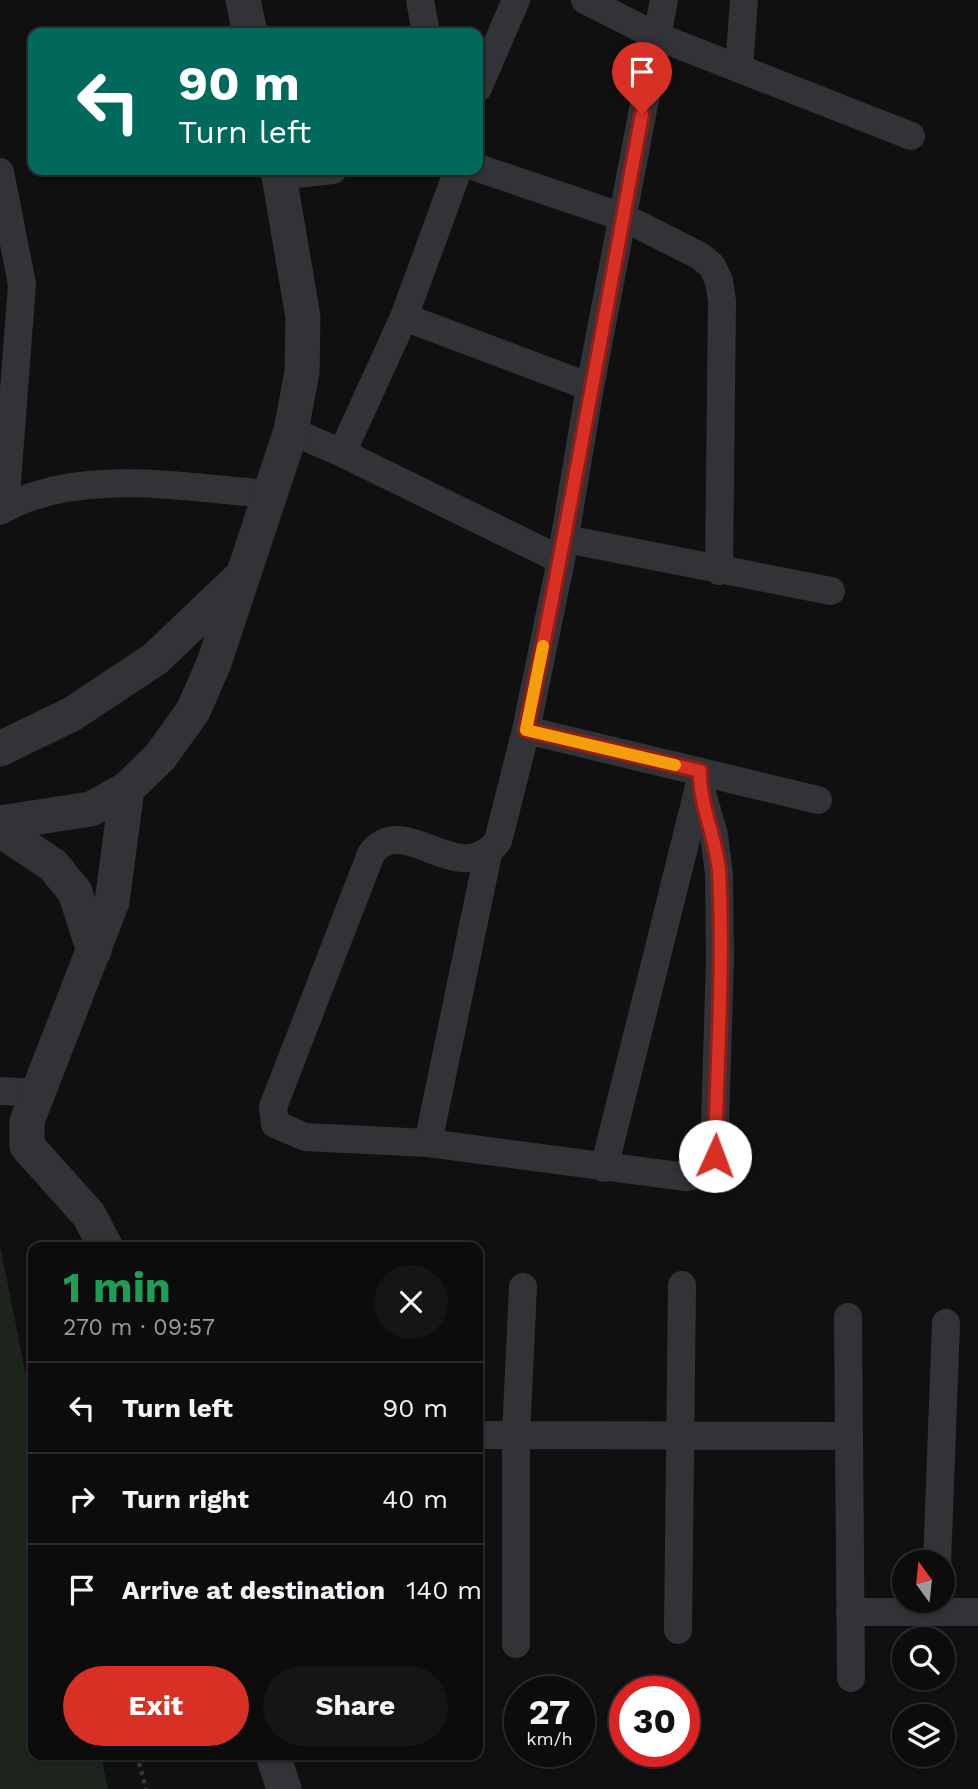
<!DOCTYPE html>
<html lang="en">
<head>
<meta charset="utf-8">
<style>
	:root { --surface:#0c0c0d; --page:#151516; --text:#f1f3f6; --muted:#9a9b9d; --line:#2c2c2e; --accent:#d93025 }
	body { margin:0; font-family:"Work Sans",sans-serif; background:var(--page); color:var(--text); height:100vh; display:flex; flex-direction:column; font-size:26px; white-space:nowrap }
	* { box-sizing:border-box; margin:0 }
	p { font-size:23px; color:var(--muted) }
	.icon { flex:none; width:38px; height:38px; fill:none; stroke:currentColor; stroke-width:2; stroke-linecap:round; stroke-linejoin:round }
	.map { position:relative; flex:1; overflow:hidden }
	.details { position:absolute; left:28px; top:1242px; width:455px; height:518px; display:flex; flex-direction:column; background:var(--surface); border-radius:14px; box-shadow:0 2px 5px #0004,0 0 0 2px var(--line) }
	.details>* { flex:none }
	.hud { position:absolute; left:28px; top:28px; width:455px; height:147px; border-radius:14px; box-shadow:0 2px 5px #0004,0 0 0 2px var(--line); background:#00695c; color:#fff; overflow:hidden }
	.needle { width:46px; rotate:345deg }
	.buttons { position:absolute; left:892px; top:1550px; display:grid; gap:14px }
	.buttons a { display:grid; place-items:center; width:63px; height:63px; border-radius:50%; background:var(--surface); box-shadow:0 2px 5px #0004,0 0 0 2px var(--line); font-size:35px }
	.speed { position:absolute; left:504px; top:1676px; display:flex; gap:14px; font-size:35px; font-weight:700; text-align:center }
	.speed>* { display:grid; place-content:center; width:91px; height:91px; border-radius:50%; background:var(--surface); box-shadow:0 2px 5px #0004,0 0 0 2px var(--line); line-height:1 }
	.speed small { font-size:18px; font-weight:400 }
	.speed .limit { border:10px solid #d22; background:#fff; color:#111 }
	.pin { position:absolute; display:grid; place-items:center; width:60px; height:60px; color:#fff; margin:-72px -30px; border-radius:50% 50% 50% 0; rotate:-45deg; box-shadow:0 0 7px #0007 }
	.pin .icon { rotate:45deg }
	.me { position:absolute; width:77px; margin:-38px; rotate:2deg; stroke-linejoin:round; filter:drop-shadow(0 0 5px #0008) }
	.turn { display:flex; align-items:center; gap:24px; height:147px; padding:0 35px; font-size:32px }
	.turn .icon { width:91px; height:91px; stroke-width:2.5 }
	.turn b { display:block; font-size:49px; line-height:60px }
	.round { display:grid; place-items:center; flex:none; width:74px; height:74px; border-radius:37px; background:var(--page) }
	.overview { display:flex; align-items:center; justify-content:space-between; height:119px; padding:0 35px }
	h1 { font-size:42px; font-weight:700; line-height:52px; color:#1e9e55 }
	.primary-button { display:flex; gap:14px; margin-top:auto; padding:14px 35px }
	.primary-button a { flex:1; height:80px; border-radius:42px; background:var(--accent); color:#fff; font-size:28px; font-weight:700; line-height:80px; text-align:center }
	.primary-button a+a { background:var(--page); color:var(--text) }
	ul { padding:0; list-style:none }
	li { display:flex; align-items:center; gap:21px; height:91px; padding:0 35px; border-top:2px solid var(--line) }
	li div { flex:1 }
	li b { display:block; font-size:26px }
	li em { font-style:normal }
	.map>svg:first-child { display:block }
</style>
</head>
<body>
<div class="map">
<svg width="978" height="1789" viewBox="0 0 978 1789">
	<rect width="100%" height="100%" fill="#101011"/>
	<path fill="#1d241c" d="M0,1245l33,167v343h68l7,34h-108z"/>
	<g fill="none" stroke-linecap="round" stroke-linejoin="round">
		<path stroke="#373a3d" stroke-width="4.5" stroke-dasharray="3.5 5" stroke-linecap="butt" d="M137,1755l9,34"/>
		<path stroke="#313336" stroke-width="28" d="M420,0l6,33
			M585,0l71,36 255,100
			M739,68l5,-68
			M478,88l38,-88
			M478,168l145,49 77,39 12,10 7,15 3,20 -3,270
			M0,172l22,112 -17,224
			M279,176l54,-6
			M404,317l186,70 74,-387
			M291,431l51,22 62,-136 54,-147
			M342,453l219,107 29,-173
			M0,511c77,-45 185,-23 270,-17
			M566,539l265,52
			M561,560l-35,170 292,70
			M526,730l-28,111c-39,51 -94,-32 -127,13l-98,253 2,17 30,13 123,6 258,34 13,-3 15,-18 6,-197 -1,-85 -5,-39 -14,-49
			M0,1091l35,2
			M428,1143l60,-289
			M604,1168l95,-381
			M848,1317l3,361
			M478,1435l371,1
			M937,1563l9,-240
			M850,1612h128
			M678,1630l4,-345
			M516,1644v-209l7,-148"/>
		<path stroke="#313336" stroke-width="35" d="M243,0l7,33
			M0,749l72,-35 83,-55 83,-79
			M0,823l91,-14 36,-20 33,-32 33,-46 21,-48 77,-232 11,-59 1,-55 -25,-147
			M0,830l53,35 22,27 19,59
			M106,1248l-17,-33 -62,-69v-25l85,-219 15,-113
			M273,1755l11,34"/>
	</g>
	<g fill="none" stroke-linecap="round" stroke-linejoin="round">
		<defs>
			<path id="route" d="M642,114c-38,206 -74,412 -116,616l174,41c-1,33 16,66 19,100 5,95 -2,190 -4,285"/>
		</defs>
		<use href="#route" stroke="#8d1f18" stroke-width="18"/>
		<use href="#route" stroke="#d93025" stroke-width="12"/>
		<path stroke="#f59e0b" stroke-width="12" d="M543,646l-17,84 149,35"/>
	</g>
</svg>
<div class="buttons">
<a><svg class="needle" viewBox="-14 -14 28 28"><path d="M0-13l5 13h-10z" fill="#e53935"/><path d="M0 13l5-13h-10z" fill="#9a9b9d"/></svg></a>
<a><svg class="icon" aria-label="search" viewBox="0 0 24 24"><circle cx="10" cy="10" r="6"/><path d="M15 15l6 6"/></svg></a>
<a><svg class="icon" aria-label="layers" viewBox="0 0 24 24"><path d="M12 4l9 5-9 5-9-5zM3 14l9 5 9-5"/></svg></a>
</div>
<div class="speed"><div>27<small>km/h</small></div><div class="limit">30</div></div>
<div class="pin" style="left:642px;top:114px;background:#d93025"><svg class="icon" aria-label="arrive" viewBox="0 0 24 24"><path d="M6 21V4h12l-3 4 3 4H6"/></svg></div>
<svg class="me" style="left:715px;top:1156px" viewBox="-20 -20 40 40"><circle r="19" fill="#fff"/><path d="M0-13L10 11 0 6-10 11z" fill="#d93025"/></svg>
<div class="hud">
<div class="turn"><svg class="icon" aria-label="left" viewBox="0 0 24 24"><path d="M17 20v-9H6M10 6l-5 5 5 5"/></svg><div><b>90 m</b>Turn left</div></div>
</div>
<section class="details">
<div class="overview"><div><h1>1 min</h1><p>270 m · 09:57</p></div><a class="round"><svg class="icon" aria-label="close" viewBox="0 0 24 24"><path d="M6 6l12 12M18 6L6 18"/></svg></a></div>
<ul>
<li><svg class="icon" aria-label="left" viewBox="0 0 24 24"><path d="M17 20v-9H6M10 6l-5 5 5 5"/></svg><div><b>Turn left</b></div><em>90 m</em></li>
<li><svg class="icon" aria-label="right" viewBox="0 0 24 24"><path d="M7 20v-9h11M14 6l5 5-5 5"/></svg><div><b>Turn right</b></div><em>40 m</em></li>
<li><svg class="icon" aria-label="arrive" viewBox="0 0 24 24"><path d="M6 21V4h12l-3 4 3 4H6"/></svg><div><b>Arrive at destination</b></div><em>140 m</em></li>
</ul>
<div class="primary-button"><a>Exit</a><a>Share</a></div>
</section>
</div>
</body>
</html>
